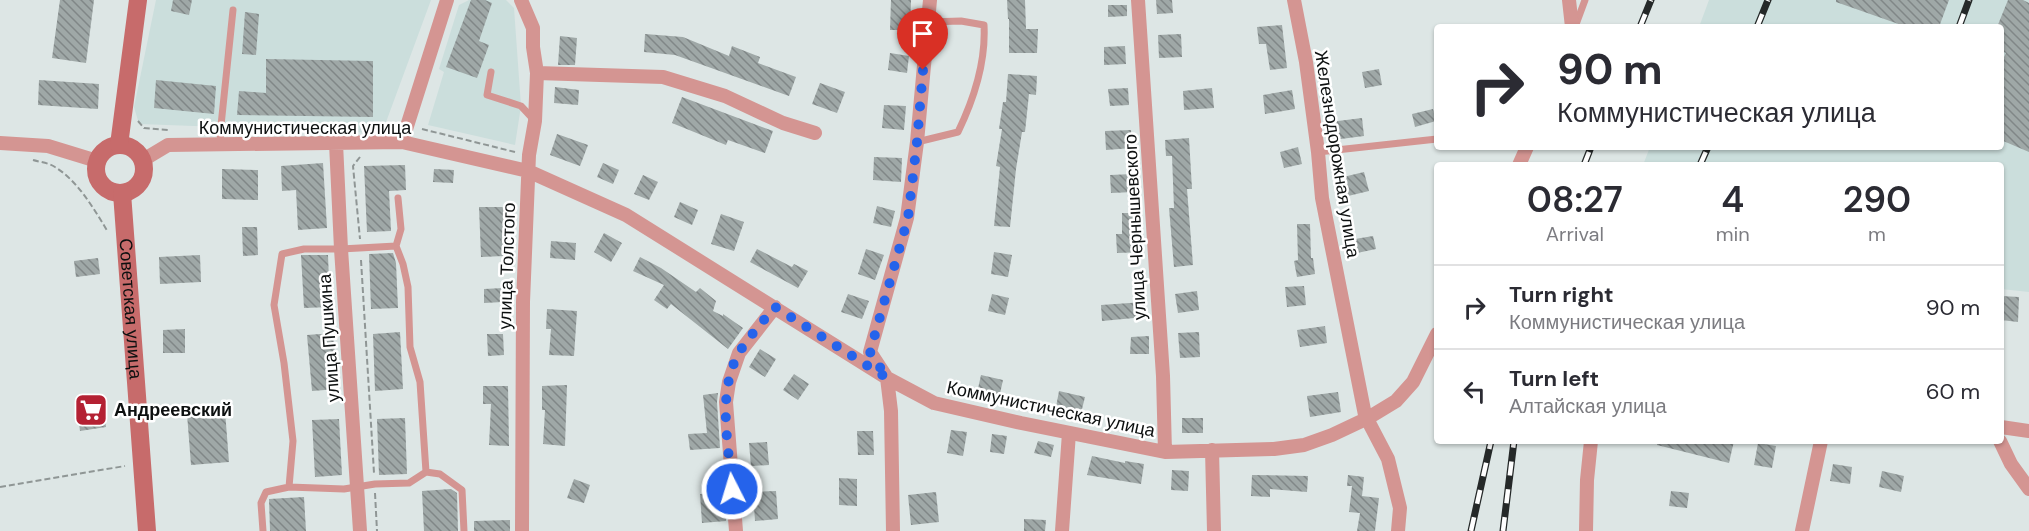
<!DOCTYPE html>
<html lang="en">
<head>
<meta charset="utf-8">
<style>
	:root { --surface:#fff; --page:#f7f7f7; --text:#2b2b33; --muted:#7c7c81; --line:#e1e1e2 }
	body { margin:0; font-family:"DM Sans",sans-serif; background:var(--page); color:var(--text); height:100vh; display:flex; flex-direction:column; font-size:22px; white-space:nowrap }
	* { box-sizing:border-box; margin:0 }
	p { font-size:20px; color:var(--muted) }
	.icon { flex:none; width:33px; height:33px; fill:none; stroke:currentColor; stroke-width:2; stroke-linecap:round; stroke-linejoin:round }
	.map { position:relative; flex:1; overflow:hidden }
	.drawer { position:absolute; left:1434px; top:162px; width:570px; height:282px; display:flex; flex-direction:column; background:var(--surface); border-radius:6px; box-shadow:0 2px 4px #0004 }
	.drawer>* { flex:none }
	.hud { position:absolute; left:1434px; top:24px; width:570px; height:126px; border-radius:6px; box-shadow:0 2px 4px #0004; background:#fff; color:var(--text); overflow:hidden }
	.pin { position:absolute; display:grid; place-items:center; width:51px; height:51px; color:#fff; margin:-62px -26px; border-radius:50% 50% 50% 0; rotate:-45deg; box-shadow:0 0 6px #0007 }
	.pin .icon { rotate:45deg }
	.me { position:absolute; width:66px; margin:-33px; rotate:355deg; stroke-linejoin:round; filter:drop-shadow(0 0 4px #0008) }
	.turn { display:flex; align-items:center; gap:21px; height:126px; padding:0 24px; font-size:27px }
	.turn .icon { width:78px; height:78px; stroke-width:2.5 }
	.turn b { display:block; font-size:42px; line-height:51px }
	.eta { display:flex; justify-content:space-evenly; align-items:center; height:102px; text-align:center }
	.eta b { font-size:36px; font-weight:600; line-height:42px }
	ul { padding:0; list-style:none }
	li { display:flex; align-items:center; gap:18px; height:84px; padding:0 24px; border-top:2px solid var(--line) }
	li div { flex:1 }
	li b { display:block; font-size:22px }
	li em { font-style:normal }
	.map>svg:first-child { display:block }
</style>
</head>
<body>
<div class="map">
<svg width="2029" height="531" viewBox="0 0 2029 531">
	<defs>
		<pattern id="building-back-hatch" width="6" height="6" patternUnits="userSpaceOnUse" patternTransform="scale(1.5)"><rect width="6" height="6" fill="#9fa8a7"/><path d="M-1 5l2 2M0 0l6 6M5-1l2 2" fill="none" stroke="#808787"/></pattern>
	</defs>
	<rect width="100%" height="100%" fill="#dde6e5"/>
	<path fill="#cbdedc" d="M156,0h275l-49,133 -243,-9 -5,-17z
		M469,0h37l8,8 7,98 -6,39 -87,-20 16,-53 -5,-3 20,-64z
		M1709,0h320v292l-28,-3v-124h-358l7,-18h351v-120h-302z"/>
	<path fill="url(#building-back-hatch)" d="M60,0h34l-8,63 -34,-5z
		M173,0h19l-3,15 -18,-4z
		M471,0h14l7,3 -13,38 10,4 -12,33 -31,-11z
		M891,0h20l-1,30h-20z
		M1007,0h18l1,29h12l-1,24h-28v-34h-1z
		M1156,0h16l1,13 -16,1z
		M1836,0h113l-10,27h-32l-71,-25z
		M2008,0h15l6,3v149l-28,-12v-77l5,-10 -5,-2v-24h-4z
		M1108,5h19v11l-19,1z
		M245,12l14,2 -3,41 -14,-1z
		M1282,25l5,43 -17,2 -4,-26h-7l-2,-17z
		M645,34l38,3 46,19 3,-10 28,11 -2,6 38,14 -7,19 -114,-41 -31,-3z
		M1181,34l1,23 -23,1 -1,-23z
		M560,36l17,2 -2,27h-17z
		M1125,46l1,18 -22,1v-18z
		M890,53l19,3 -2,17 -19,-3z
		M266,59l107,2v56l-136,-2 2,-24 27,2z
		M1379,69l3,16 -17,3 -3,-16z
		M1008,74l29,2 -1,19 -7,-1 -4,38h-3l-6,37 -6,58 -16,-1 6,-59 -4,-1 6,-37h-3l4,-27h3z
		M39,80l60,4 -1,25 -60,-4z
		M156,80l60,6 -2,28 -60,-6z
		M820,83l25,9 -8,21 -25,-9z
		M555,87l24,3 -1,15 -24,-2z
		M1128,88l1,17 -19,1 -2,-17z
		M1212,88l2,20 -30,2 -1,-19z
		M1292,90l3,19 -30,5 -2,-19z
		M682,97l91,34 -8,22 -37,-13 -2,5 -54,-22z
		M884,105l22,1 -2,24 -22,-2z
		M1433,109l3,12 -21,6 -3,-13z
		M1362,118l2,18 -31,4 -3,-18z
		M1131,130l1,18 -26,2 -1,-19z
		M557,134l31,11 -8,21 -30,-11z
		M1189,138l3,51h-5l6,76 -19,2 -5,-59h5l-2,-52h-6l-1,-16z
		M1298,147l4,17 -18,4 -4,-16z
		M874,157l28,1 -1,24 -28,-2z
		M323,163l4,65 -29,2 -2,-40 -14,1 -1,-25z
		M603,163l16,7 -6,14 -16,-7z
		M405,165l1,25 -17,1 2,40 -24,1 -3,-66z
		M222,169l36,1v30l-36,-1z
		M434,169l20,1 -1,13 -20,-1z
		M1364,172l5,19 -25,6 -5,-19z
		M1133,174l1,18 -23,1 -1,-18z
		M643,175l15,7 -9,18 -15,-6z
		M680,202l18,8 -6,15 -18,-8z
		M877,206l18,5 -4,16 -18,-4z
		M479,207h25v49l-23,1z
		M1122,213h15v21l6,-1 1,19 -27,1 -1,-19h6z
		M721,214l23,8 -10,29 -23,-7z
		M1297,224h13l1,34h2l2,16 -18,3 -3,-16 4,-1z
		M242,227h15l1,28 -15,1z
		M604,233l18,10 -11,19 -17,-10z
		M1373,236l3,13 -19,4 -2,-14z
		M551,241l25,2 -1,17 -25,-2z
		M757,249l35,18 2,-3 14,7 -10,17 -48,-26z
		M866,249l18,6 -9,25 -17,-6z
		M994,252l18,3 -4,22 -17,-3z
		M393,253l3,10 2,45 -27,1 -2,-55z
		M200,255l1,27 -41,2 -1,-27z
		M301,255h27l2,52 -26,1z
		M640,257l21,11 35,24 4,-4 16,13 -3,10 10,5v-2l20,14 -15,21 -57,-45 -4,5 -13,-9 10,-15 -31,-14z
		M98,258l2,16 -24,3 -2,-16z
		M1304,286l2,19 -19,2 -2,-20z
		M503,288v14l-19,1v-14z
		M1197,291l2,19 -21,3 -3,-19z
		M848,294l21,7 -7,18 -21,-7z
		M992,294l17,4 -4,17 -17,-4z
		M2001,296l18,1 -1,25 -17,-2z
		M1144,302l1,15 -43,4 -1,-16z
		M547,309l30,2 -3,45 -25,-1 2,-26h-5z
		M1325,326l2,17 -27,4 -3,-17z
		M185,329v24h-22v-23z
		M400,332l3,57 -28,2 -2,-57z
		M1199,332l1,25 -20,1 -2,-25z
		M333,333l5,56 -26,2 -5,-56z
		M487,334h16l1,21 -16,1z
		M1149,336v18h-19l1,-17z
		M760,349l16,10 -11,18 -16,-10z
		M794,374l15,10 -11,16 -15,-10z
		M981,375l22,5 -4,18 -22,-5z
		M567,385l-2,61 -22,-2 2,-34h-3v-24z
		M483,386h25l1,60 -20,-1 2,-41h-8z
		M1059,391l26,6 -4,16 -25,-6z
		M1338,392l3,20 -31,5 -3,-21z
		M718,393l-1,9 3,46 -30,2 -2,-16 19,-1 -4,-38z
		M102,396l4,31 -26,4 -4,-32z
		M225,411l4,51 -38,3 -4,-51z
		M405,418l2,56 -28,1 -2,-56z
		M1182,418h21v15h-21z
		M339,419l3,56 -27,2 -3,-57z
		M951,430l16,2 -4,24 -16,-3z
		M857,431h16l1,24h-16z
		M992,434l15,2 -3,18 -14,-2z
		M1038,441l16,4 -3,12 -17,-4z
		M1657,441h77l-5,22 -72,-18z
		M767,442l2,23 -18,1 -2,-23z
		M1758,443l18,3 -4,22 -18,-3z
		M1092,456l33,7v-2l19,3 -3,20 -54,-9z
		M1833,464l19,3 -2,17 -20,-3z
		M1172,470l17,1 -1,20 -17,-1z
		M1882,471l22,5 -3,16 -22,-5z
		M1252,475l56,1 -1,16 -37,-3v8l-19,-1z
		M1348,475l16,2 -2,19 17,2 -4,33h-18l3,-18 -11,-1 3,-26h-5z
		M839,478l18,1v27l-18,-1z
		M574,479l16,6 -6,18 -17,-5z
		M451,489l6,4 1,38h-34l-2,-40z
		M776,491l2,28 -23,2 -2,-29z
		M1671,491l18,2 -2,15 -18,-2z
		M936,492l3,30 -28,3 -3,-30z
		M724,493l2,28 -24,2 -2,-29z
		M304,497l2,34h-36l-1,-32z
		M1024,519l22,1 -1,11h-21z
		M510,520v11h-36v-10z"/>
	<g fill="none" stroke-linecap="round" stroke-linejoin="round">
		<path stroke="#8f9695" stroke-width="2" stroke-dasharray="6 3" stroke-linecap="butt" d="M138,121l6,7 25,2
			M422,129l93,23
			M360,157l-7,9 7,73
			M33,160c7,2 16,3 22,7 23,14 39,42 53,65
			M361,260l13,213
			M1116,427l36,6
			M0,487l125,-21
			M375,493l2,38"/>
		<path stroke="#d49592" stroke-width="7" d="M1575,27l10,-27
			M491,72l-4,23 34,11 14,15
			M917,142l41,-10c16,-33 28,-70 26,-107l-23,-4 -33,1
			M222,145l-2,-10 13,-125
			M1318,152l119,-13
			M396,246l5,-17 -3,-31
			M289,487l4,-46 -9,-78 -10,-58 8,-51 22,-5h37l55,-3 7,18 5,23 2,60 10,35 6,90
			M263,531l-2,-28 5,-11 23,-5 55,2 31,-5 34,-1 17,-11 14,2 22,16 2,41"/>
		<path stroke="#d49592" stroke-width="14" d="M521,0l12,28v19l4,26 -2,48 -6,34 -6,147 -1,229
			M1138,0l25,376 2,76
			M1294,0l12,62 12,90 4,46 43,217 23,44 12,49 -2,23
			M1569,0l3,27
			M537,73l126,4 62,19 58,27 32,10
			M402,142l45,-142
			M0,143l48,3 49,15
			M336,143l5,106 19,282
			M143,160l25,-15 234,-3 126,29 98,44 261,163 47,25 87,20 144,29 109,-3 30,-4 28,-10 36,-17 28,-17 17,-19 24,-48
			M1519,165l8,-18
			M2001,427l28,4
			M2000,441l11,23 18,25
			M1212,450l2,81
			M736,531l-10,-129 3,-20 10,-29 36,-46
			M893,531l-2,-120 -4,-33 -17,-26 37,-134 10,-76 13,-142
			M1062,531l7,-98
			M1586,531l1,-51 4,-39
			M1802,531l19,-90"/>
		<g stroke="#c76b6b" stroke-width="18">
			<circle cx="120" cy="169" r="24"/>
			<path d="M119,145l19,-145"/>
			<path id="s1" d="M122,193l25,338"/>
		</g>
		<defs>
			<path id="rail" d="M1640,27l11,-27
				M1757,27l11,-27
				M1959,27l10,-27
				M1584,165l7,-18
				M1700,165l8,-18
				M1471,531l20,-90
				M1503,531l11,-90"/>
		</defs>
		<use href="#rail" stroke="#252929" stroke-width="7"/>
		<use href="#rail" stroke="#fff" stroke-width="4.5" stroke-dasharray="14" stroke-linecap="butt"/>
	</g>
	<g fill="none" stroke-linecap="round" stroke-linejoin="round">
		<path stroke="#2563eb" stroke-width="10" stroke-dasharray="0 18" d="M732,489c-3,-43 -16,-98 8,-138 10,-15 23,-30 35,-44l112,71 -17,-26 38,-134 9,-76 6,-72"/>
	</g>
	<defs>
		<symbol id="supermarket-square" viewBox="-11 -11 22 22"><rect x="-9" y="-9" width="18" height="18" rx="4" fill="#b42133" stroke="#fff"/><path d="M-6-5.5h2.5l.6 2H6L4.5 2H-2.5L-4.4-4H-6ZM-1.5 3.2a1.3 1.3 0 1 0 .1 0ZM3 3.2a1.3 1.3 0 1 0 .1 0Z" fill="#fff"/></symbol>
	</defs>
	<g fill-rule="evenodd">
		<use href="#supermarket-square" x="72" y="391" width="38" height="38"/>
	</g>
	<g text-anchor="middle" stroke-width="5" stroke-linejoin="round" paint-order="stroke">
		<g font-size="18" fill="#0d1010" stroke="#fff">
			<text x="305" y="134">Коммунистическая улица</text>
			<text transform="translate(1337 154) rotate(81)" y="6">Железнодорожная улица</text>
			<text transform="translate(1135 227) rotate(-93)" y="6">улица Чернышевского</text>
			<text transform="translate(507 266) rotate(-88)" y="6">улица Толстого</text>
			<text dy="6" stroke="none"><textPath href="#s1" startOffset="116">Советская улица</textPath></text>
			<text transform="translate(329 338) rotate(-94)" y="6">улица Пушкина</text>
			<text transform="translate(1051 409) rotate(12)" y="6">Коммунистическая улица</text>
		</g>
		<g font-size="18" font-weight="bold" fill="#0d1010" stroke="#fff" text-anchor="start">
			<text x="114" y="416">Андреевский</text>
		</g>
	</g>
</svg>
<div class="pin" style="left:923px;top:70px;background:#d93025"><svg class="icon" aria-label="arrive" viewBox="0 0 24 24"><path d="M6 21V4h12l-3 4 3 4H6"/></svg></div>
<svg class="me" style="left:732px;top:489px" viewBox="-20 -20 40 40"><circle r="17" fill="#2563eb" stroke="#fff" stroke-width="3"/><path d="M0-11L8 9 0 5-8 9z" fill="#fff"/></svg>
<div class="hud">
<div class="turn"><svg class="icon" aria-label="right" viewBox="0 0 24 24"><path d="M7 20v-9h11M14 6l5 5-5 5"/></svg><div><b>90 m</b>Коммунистическая улица</div></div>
</div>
<section class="drawer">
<div class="eta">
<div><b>08:27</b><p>Arrival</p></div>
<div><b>4</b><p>min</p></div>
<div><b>290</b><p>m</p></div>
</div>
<ul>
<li><svg class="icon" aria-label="right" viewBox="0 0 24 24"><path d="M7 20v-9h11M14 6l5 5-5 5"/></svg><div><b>Turn right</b><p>Коммунистическая улица</p></div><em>90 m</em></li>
<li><svg class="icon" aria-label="left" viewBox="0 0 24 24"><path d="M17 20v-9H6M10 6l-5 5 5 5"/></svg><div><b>Turn left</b><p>Алтайская улица</p></div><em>60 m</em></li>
</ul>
</section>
</div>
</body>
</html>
